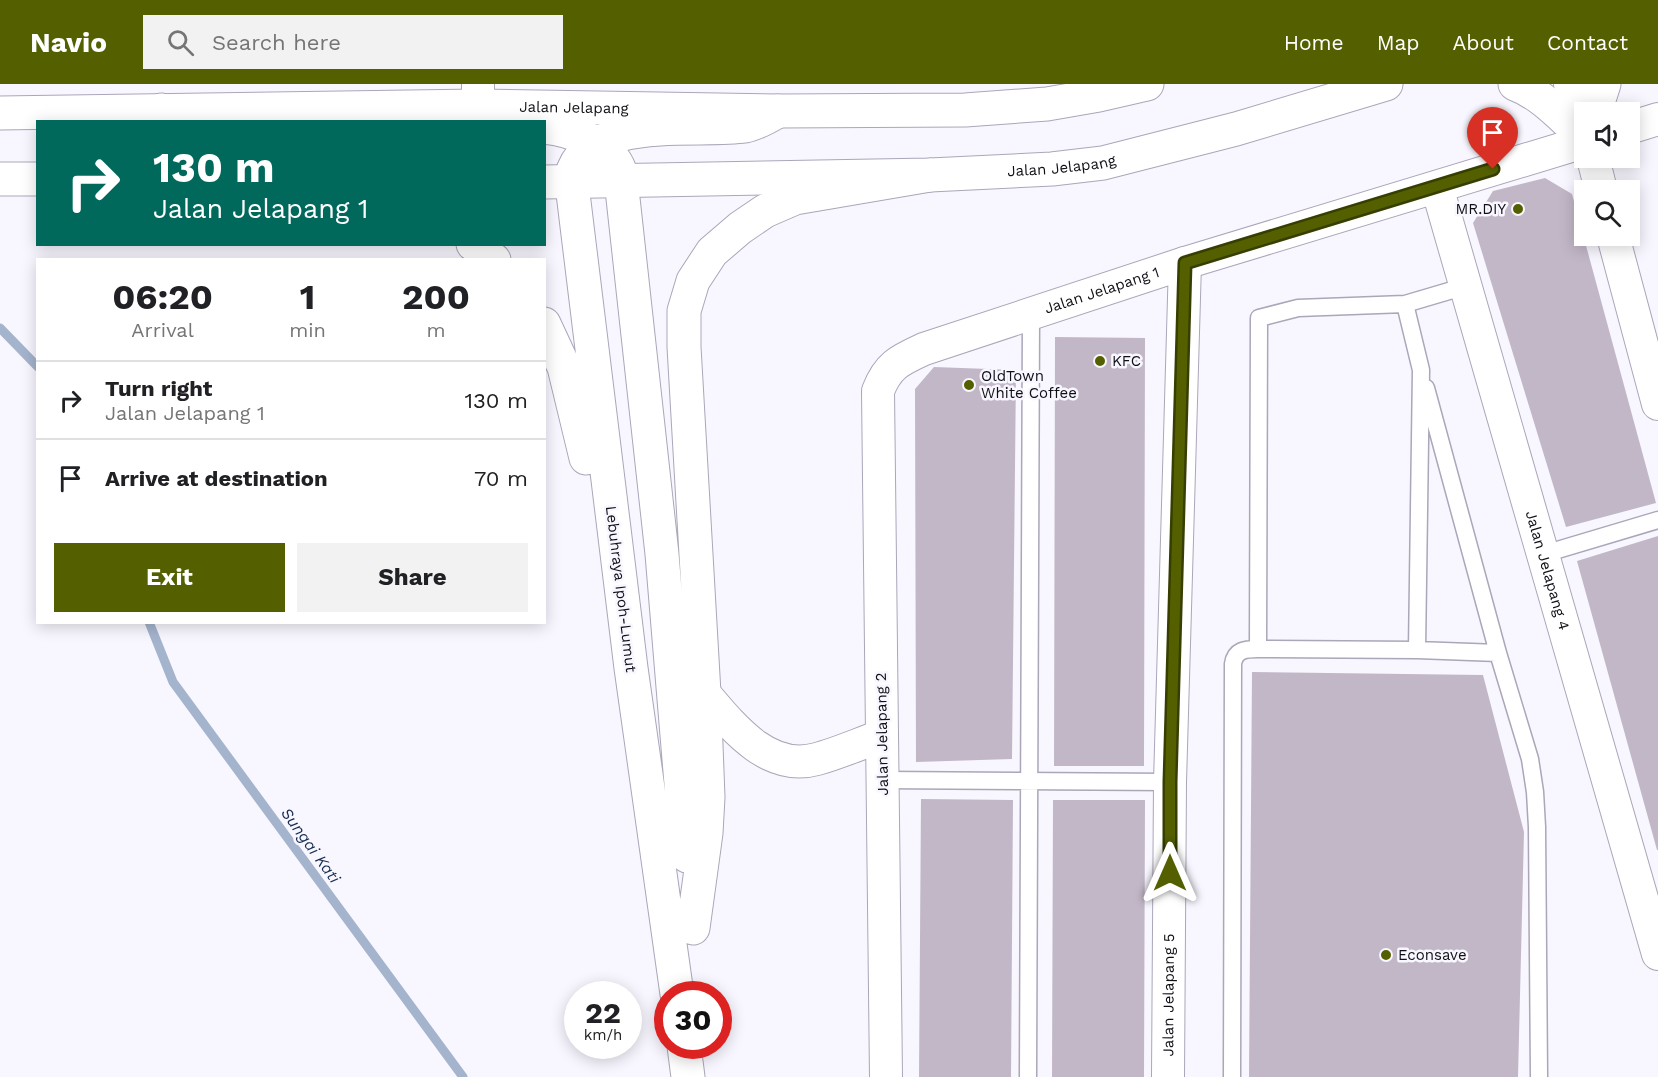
<!DOCTYPE html>
<html lang="en">
<head>
<meta charset="utf-8">
<style>
	:root { --surface:#fff; --page:#f2f2f2; --text:#202124; --muted:#757577; --line:#e0e0e0; --accent:#546000 }
	body { margin:0; font-family:"Work Sans",sans-serif; background:var(--page); color:var(--text); height:100vh; display:flex; flex-direction:column; font-size:22px; white-space:nowrap }
	* { box-sizing:border-box; margin:0 }
	p { font-size:20px; color:var(--muted) }
	.icon { flex:none; width:33px; height:33px; fill:none; stroke:currentColor; stroke-width:2; stroke-linecap:round; stroke-linejoin:round }
	.map { position:relative; flex:1; overflow:hidden }
	.panel { position:absolute; left:36px; top:174px; width:510px; height:366px; display:flex; flex-direction:column; background:var(--surface); border-radius:0px; box-shadow:0 3px 15px #0003 }
	.panel>* { flex:none }
	.banner { position:absolute; left:36px; top:36px; width:510px; height:126px; border-radius:0px; box-shadow:0 3px 15px #0003; background:#00695c; color:#fff; overflow:hidden }
	.controls { position:absolute; left:1574px; top:18px; display:grid; gap:12px }
	.controls a { display:grid; place-items:center; width:66px; height:66px; border-radius:0px; background:var(--surface); box-shadow:0 3px 15px #0003; font-size:30px }
	.speed { position:absolute; left:564px; top:897px; display:flex; gap:12px; font-size:30px; font-weight:700; text-align:center }
	.speed>* { display:grid; place-content:center; width:78px; height:78px; border-radius:50%; background:var(--surface); box-shadow:0 3px 15px #0003; line-height:1 }
	.speed small { font-size:15px; font-weight:400 }
	.speed .limit { border:9px solid #d22; background:#fff; color:#111 }
	.pin { position:absolute; display:grid; place-items:center; width:51px; height:51px; color:#fff; margin:-62px -26px; border-radius:50% 50% 50% 0; rotate:-45deg; box-shadow:0 0 6px #0007 }
	.pin .icon { rotate:45deg }
	.me { position:absolute; width:66px; margin:-33px; rotate:0deg; stroke-linejoin:round; filter:drop-shadow(0 0 4px #0008) }
	.turn { display:flex; align-items:center; gap:21px; height:126px; padding:0 18px; font-size:27px }
	.turn .icon { width:78px; height:78px; stroke-width:2.5 }
	.turn b { display:block; font-size:42px; line-height:51px }
	.eta { display:flex; justify-content:space-evenly; align-items:center; height:102px; text-align:center }
	.eta b { font-size:36px; font-weight:700; line-height:42px }
	.button { display:flex; gap:12px; margin-top:auto; padding:12px 18px }
	.button a { flex:1; height:69px; border-radius:0px; background:var(--accent); color:#fff; font-size:24px; font-weight:700; line-height:69px; text-align:center }
	.button a+a { background:var(--page); color:var(--text) }
	ul { padding:0; list-style:none }
	li { display:flex; align-items:center; gap:18px; height:78px; padding:0 18px; border-top:2px solid var(--line) }
	li div { flex:1 }
	li b { display:block; font-size:22px }
	li em { font-style:normal }
	header { display:flex; align-items:center; gap:36px; box-sizing:border-box; height:84px; padding:0 30px; background:var(--accent); color:#fff }
	header strong { font-size:28px }
	nav { display:flex; gap:33px; margin-inline-start:auto; font-size:21px }
	.search { width:420px; height:54px; background:var(--page); display:flex; align-items:center; gap:15px; box-sizing:border-box; padding:0 21px; border-radius:0px; color:var(--muted); font-size:22px }
	.map>svg:first-child { display:block }
</style>
</head>
<body>
<header>
<strong>Navio</strong>
<div class="search"><svg class="icon" aria-label="search" viewBox="0 0 24 24"><circle cx="10" cy="10" r="6"/><path d="M15 15l6 6"/></svg>Search here</div>
<nav><a>Home</a><a>Map</a><a>About</a><a>Contact</a></nav>
</header>
<div class="map">
<svg width="1658" height="993" viewBox="0 0 1658 993">
	<rect width="100%" height="100%" fill="#f8f6fe"/>
	<g fill="none" stroke-linecap="round" stroke-linejoin="round">
		<path stroke="#a4b4cd" stroke-width="9" d="M0,244l38,39
			M149,538l24,60 290,395"/>
	</g>
	<path fill="#c2b7c7" d="M1545,94l27,16 84,309 -90,24 -93,-304 20,-32z
		M1055,253l90,1 -1,428h-90z
		M934,283l82,3 -4,389 -96,3 -1,-373z
		M1658,452v314h-1l-80,-289z
		M1252,588l231,3 41,157 -6,245h-269z
		M921,715l92,1 -2,277h-92z
		M1053,716h92l-1,277h-92z"/>
	<g fill="none" stroke-linecap="round" stroke-linejoin="round">
		<defs>
			<path id="lane" d="M1466,202l-61,18 -107,4 -39,10 -1,331 159,1 81,3 32,106 5,33 2,35 2,250
				M1405,220l16,66 -4,280
				M1426,304l72,265
				M1544,470l114,-34
				M883,696l287,2
				M1028,993l3,-762
				M1232,993l1,-413c2,-14 12,-15 25,-15"/>
			<g id="street">
				<path d="M1570,0l14,44"/>
				<path d="M478,22v-22"/>
				<path d="M1629,44l29,-9"/>
				<path d="M1593,74l8,32"/>
				<path id="s1" d="M1437,103l221,767"/>
				<path d="M1613,152l45,168"/>
				<path d="M704,609c28,33 64,80 113,66 22,-6 44,-16 65,-23"/>
				<path id="s2" d="M886,993l-8,-686c10,-26 22,-31 46,-42l261,-86 399,-121"/>
				<path id="s3" d="M1168,993l2,-295 15,-519"/>
			</g>
			<g id="primary">
				<path d="M1515,0c27,10 48,34 69,53"/>
				<path d="M1595,28l9,-28"/>
				<path id="s4" d="M0,29l478,-7 300,5 187,-1 82,-6 52,-9 48,-11"/>
				<path d="M0,95h38"/>
				<path id="s5" d="M544,98l386,-7 122,-6 51,-6 133,-34 150,-45"/>
			</g>
			<path id="highway" d="M161,26l22,12
				M544,43c28,3 66,16 76,44l42,383 25,302
				M473,160l21,16
				M544,240l20,43 22,91
				M693,844l13,-95 2,-36 -4,-104 -20,-346v-36l9,-30 19,-29 28,-24 25,-17 30,-13 135,-23
				M677,910l-46,-326 -60,-491c16,-64 125,-44 174,-51 11,-2 23,-9 33,-15
				M684,962l4,31"/>
		</defs>
		<use href="#lane" stroke="#aba6b9" stroke-width="19"/>
		<use href="#street" stroke="#aba6b9" stroke-width="34"/>
		<use href="#primary" stroke="#aba6b9" stroke-width="35"/>
		<use href="#highway" stroke="#aba6b9" stroke-width="35"/>
		<use href="#lane" stroke="#fff" stroke-width="16"/>
		<use href="#street" stroke="#fff" stroke-width="32"/>
		<use href="#primary" stroke="#fff" stroke-width="33"/>
		<use href="#highway" stroke="#fff" stroke-width="33"/>
	</g>
	<g fill="none" stroke-linecap="round" stroke-linejoin="round">
		<defs>
			<path id="route" d="M1170,789v-91l15,-519 308,-94"/>
		</defs>
		<use href="#route" stroke="#373e00" stroke-width="15"/>
		<use href="#route" stroke="#546000" stroke-width="10"/>
	</g>
	<g fill="#546000" stroke="#f8f6fe" stroke-width="2">
		<circle cx="1518" cy="125" r="6"/>
		<circle cx="1100" cy="277" r="6"/>
		<circle cx="969" cy="301" r="6"/>
		<circle cx="1386" cy="871" r="6"/>
	</g>
	<g text-anchor="middle" stroke-width="5" stroke-linejoin="round" paint-order="stroke">
		<g font-size="15" fill="#110f16" stroke="#f8f6fe">
			<text dy="5" stroke="none"><textPath href="#s4" startOffset="574">Jalan Jelapang</textPath></text>
			<text dy="5" stroke="none"><textPath href="#s5" startOffset="518">Jalan Jelapang</textPath></text>
			<text dy="5" stroke="none"><textPath href="#s2" startOffset="938">Jalan Jelapang 1</textPath></text>
			<text dy="5" stroke="none"><textPath href="#s1" startOffset="399">Jalan Jelapang 4</textPath></text>
			<text transform="translate(621 505) rotate(83)" y="5">Lebuhraya Ipoh-Lumut</text>
			<text transform="translate(882 650) rotate(-91)" y="5">Jalan Jelapang 2</text>
			<text dy="5" stroke="none"><textPath href="#s3" startOffset="82">Jalan Jelapang 5</textPath></text>
		</g>
		<g font-size="15" fill="#110f16" stroke="#f8f6fe" text-anchor="start">
			<text x="1506" y="130" text-anchor="end">MR.DIY</text>
			<text x="1112" y="282">KFC</text>
			<text x="981" y="297">OldTown<tspan x="981" dy="17">White Coffee</tspan></text>
			<text x="1398" y="876">Econsave</text>
		</g>
		<g font-size="16" font-style="italic" fill="#152b4e" stroke="#f8f6fe">
			<text transform="translate(311 761) rotate(54)" y="6">Sungai Kati</text>
		</g>
	</g>
</svg>
<div class="controls">
<a><svg class="icon" aria-label="sound" viewBox="0 0 24 24"><path d="M4 9h4l5-4v14l-5-4H4zM17 9q2 3 0 6"/></svg></a>
<a><svg class="icon" aria-label="search" viewBox="0 0 24 24"><circle cx="10" cy="10" r="6"/><path d="M15 15l6 6"/></svg></a>
</div>
<div class="speed"><div>22<small>km/h</small></div><div class="limit">30</div></div>
<div class="pin" style="left:1493px;top:85px;background:#d93025"><svg class="icon" aria-label="arrive" viewBox="0 0 24 24"><path d="M6 21V4h12l-3 4 3 4H6"/></svg></div>
<svg class="me" style="left:1170px;top:789px" viewBox="-20 -20 40 40"><path d="M0-17L14 15 0 8-14 15z" fill="#546000" stroke="#fff" stroke-width="4"/></svg>
<div class="banner">
<div class="turn"><svg class="icon" aria-label="right" viewBox="0 0 24 24"><path d="M7 20v-9h11M14 6l5 5-5 5"/></svg><div><b>130 m</b>Jalan Jelapang 1</div></div>
</div>
<section class="panel">
<div class="eta">
<div><b>06:20</b><p>Arrival</p></div>
<div><b>1</b><p>min</p></div>
<div><b>200</b><p>m</p></div>
</div>
<ul>
<li><svg class="icon" aria-label="right" viewBox="0 0 24 24"><path d="M7 20v-9h11M14 6l5 5-5 5"/></svg><div><b>Turn right</b><p>Jalan Jelapang 1</p></div><em>130 m</em></li>
<li><svg class="icon" aria-label="arrive" viewBox="0 0 24 24"><path d="M6 21V4h12l-3 4 3 4H6"/></svg><div><b>Arrive at destination</b></div><em>70 m</em></li>
</ul>
<div class="button"><a>Exit</a><a>Share</a></div>
</section>
</div>
</body>
</html>
